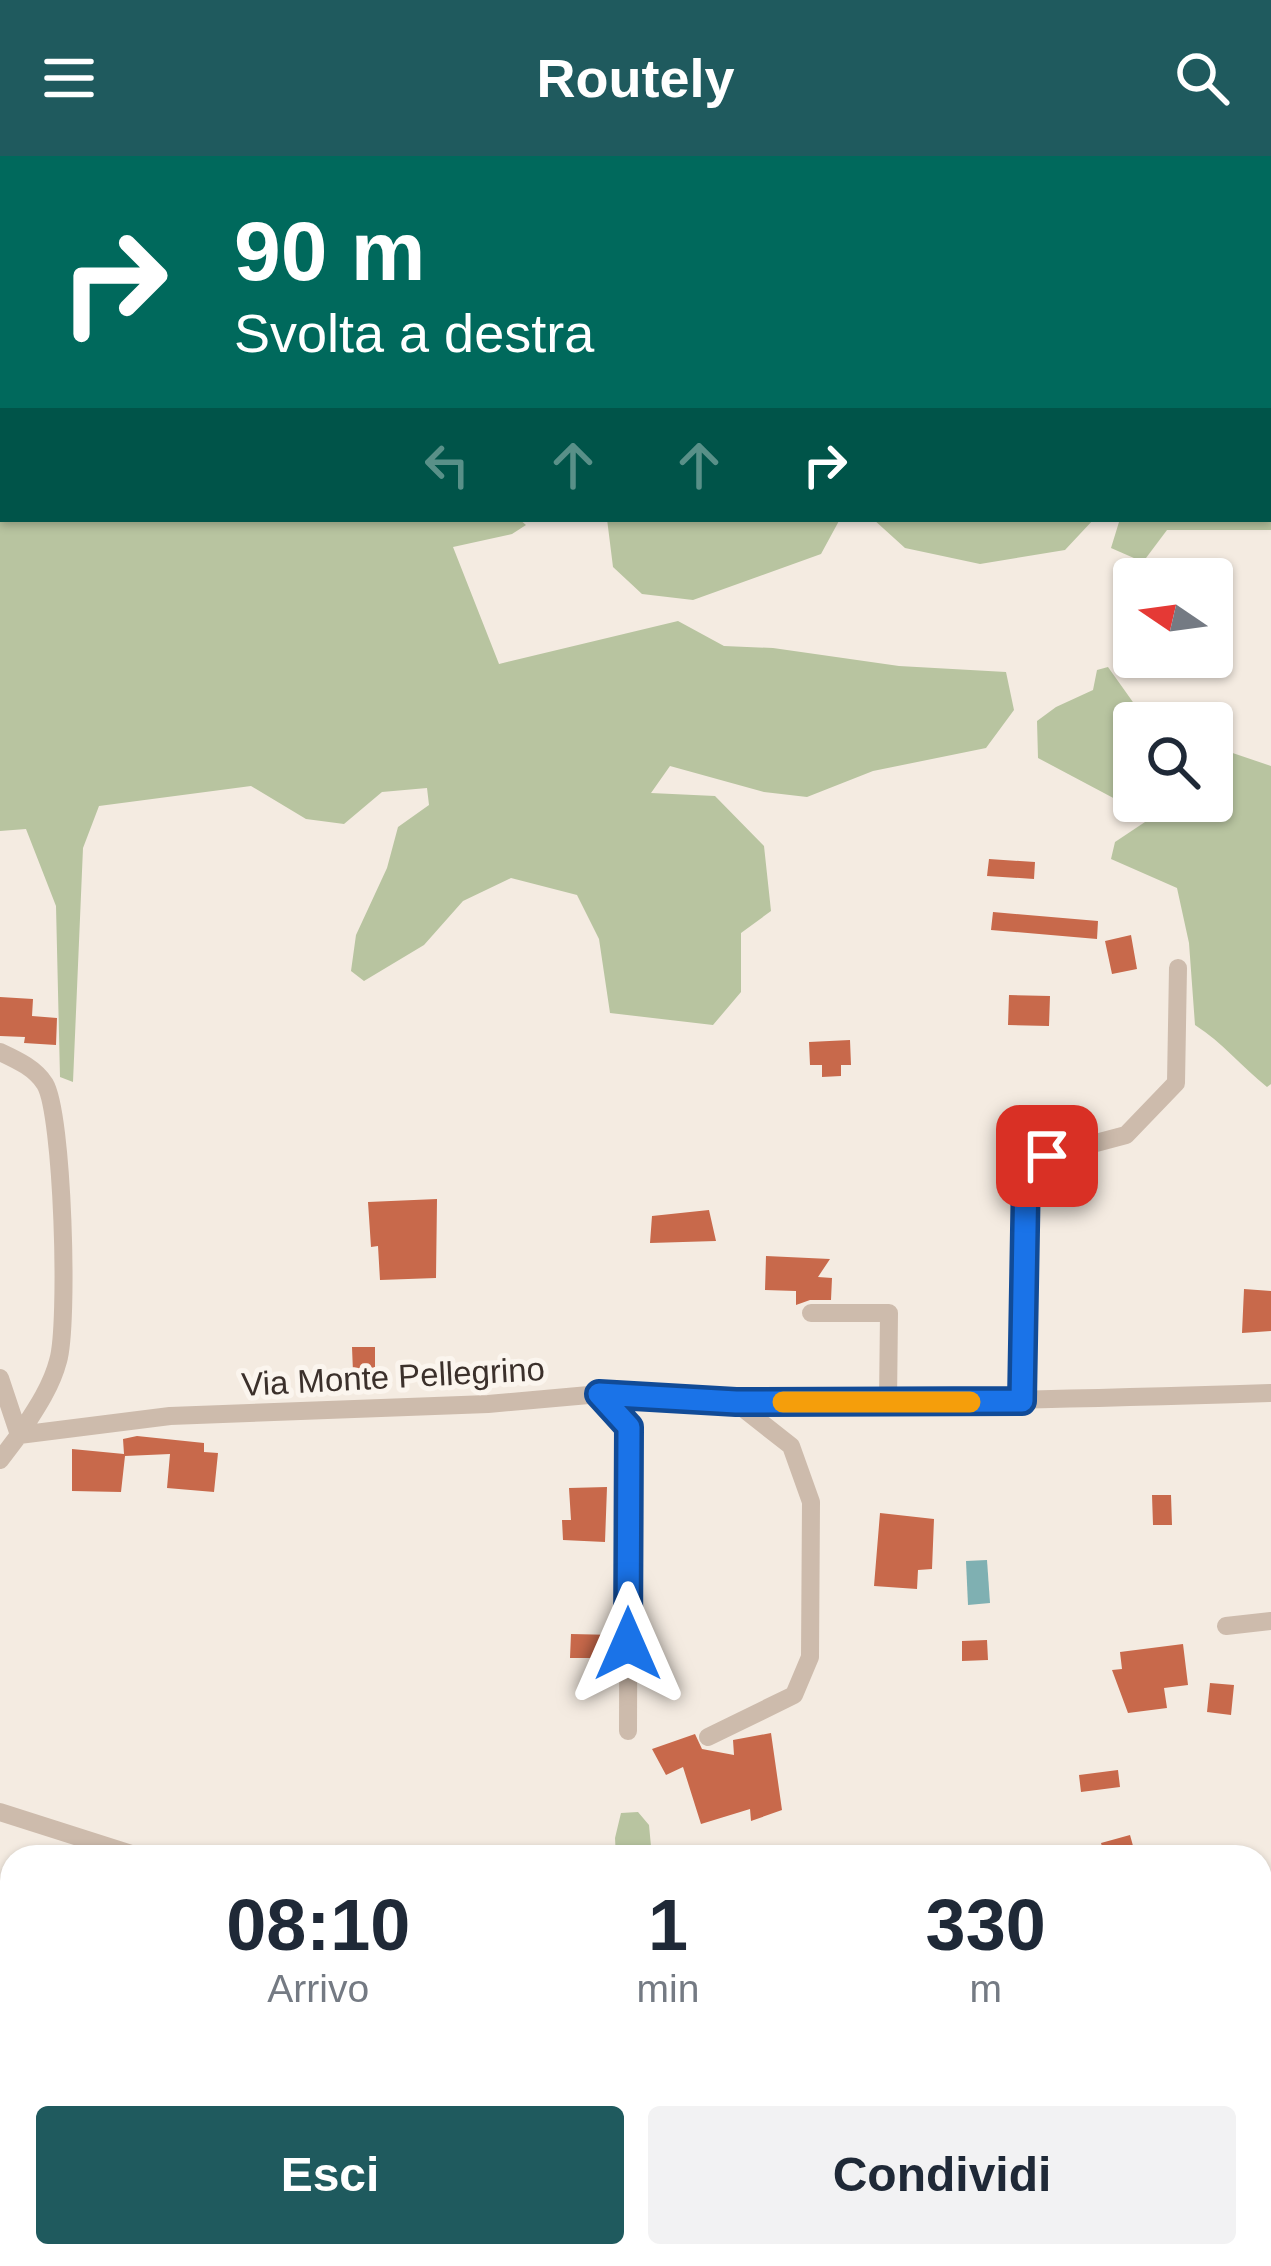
<!DOCTYPE html>
<html lang="it">
<head>
<meta charset="utf-8">
<style>
	:root { --surface:#fff; --page:#f2f2f3; --text:#1f2937; --muted:#747a83; --accent:#1f5a5e }
	body { margin:0; font-family:Arial,sans-serif; background:var(--page); color:var(--text); height:100vh; display:flex; flex-direction:column; font-size:45px; white-space:nowrap }
	* { box-sizing:border-box; margin:0 }
	p { font-size:39px; color:var(--muted) }
	.icon { flex:none; width:66px; height:66px; fill:none; stroke:currentColor; stroke-width:2; stroke-linecap:round; stroke-linejoin:round }
	.map { position:relative; flex:1; overflow:hidden }
	.sheet { position:absolute; left:0px; top:1689px; width:1272px; height:423px; display:flex; flex-direction:column; background:var(--surface); border-radius:36px 36px 0 0; box-shadow:0 3px 9px #0004 }
	.sheet>* { flex:none }
	.hud { position:absolute; left:0px; top:0px; width:1272px; height:366px; box-shadow:0 3px 9px #0004; background:#00695c; color:#fff; overflow:hidden }
	.needle { width:78px; rotate:283deg }
	.buttons { position:absolute; left:1113px; top:402px; display:grid; gap:24px }
	.buttons a { display:grid; place-items:center; width:120px; height:120px; border-radius:12px; background:var(--surface); box-shadow:0 3px 9px #0004; font-size:60px }
	.pin { position:absolute; display:grid; place-items:center; width:102px; height:102px; color:#fff; margin:-51px; border-radius:24px; box-shadow:0 6px 18px #0006 }
	.me { position:absolute; width:132px; margin:-66px; rotate:0deg; stroke-linejoin:round; filter:drop-shadow(0 0 9px #0008) }
	.turn { display:flex; align-items:center; gap:42px; height:252px; padding:0 36px; font-size:54px }
	.turn .icon { width:156px; height:156px; stroke-width:2.5 }
	.turn b { display:block; font-size:84px; line-height:102px }
	.lanes { display:flex; align-items:center; height:114px; padding:0 36px; background:#0003; justify-content:center; gap:60px; direction:ltr }
	.lanes .off { opacity:.35 }
	.eta { display:flex; justify-content:space-evenly; align-items:center; height:204px; text-align:center }
	.eta b { font-size:72px; font-weight:800; line-height:84px }
	.button { display:flex; gap:24px; margin-top:auto; padding:24px 36px }
	.button a { flex:1; height:138px; border-radius:12px; background:var(--accent); color:#fff; font-size:48px; font-weight:800; line-height:138px; text-align:center }
	.button a+a { background:var(--page); color:var(--text) }
	header { display:flex; justify-content:space-between; align-items:center; height:156px; padding:0 36px; background:var(--accent); color:#fff; font-size:54px; font-weight:800 }
	.map>svg:first-child { display:block }
</style>
</head>
<body>
<header><svg class="icon" aria-label="menu" viewBox="0 0 24 24"><path d="M4 6h16M4 12h16M4 18h16"/></svg>Routely<svg class="icon" aria-label="search" viewBox="0 0 24 24"><circle cx="10" cy="10" r="6"/><path d="M15 15l6 6"/></svg></header>
<div class="map">
<svg width="1271" height="2110" viewBox="0 0 1271 2110">
	<rect width="100%" height="100%" fill="#f4ebe1"/>
	<path fill="#b8c4a0" d="M1251,0h20v374h-104l-24,32 -32,-14 8,-26 -5,-3h155v-360h-19z
		M0,274l3,89h516l7,6 -14,9 -59,13 46,117 179,-43 46,25 49,2 126,18 107,6 8,38 -28,38 -113,23 -66,26 -43,-5 -94,-26 -19,27 64,3 49,50 7,65 -30,22v59l-28,33 -103,-12 -11,-74 -22,-44 -66,-17 -48,23 -39,44 -60,36 -13,-10 5,-36 31,-67 11,-41 31,-22 -2,-17 -45,4 -38,32 -38,-5 -55,-33 -152,20 -16,42 -10,234 -13,-5 -4,-171 -30,-77 -26,2z
		M607,363h233l-19,35 -128,46 -51,-6 -29,-27z
		M873,363h221l-29,31 -85,14 -75,-16z
		M1108,511l32,45 22,11h-28v78h78v-55l59,20v318l-4,3c-26,-21 -44,-44 -72,-62l-6,-82 -12,-55 -66,-29 4,-17 36,-24 -113,-60 -1,-37 19,-14 37,-17 4,-20z
		M638,1656l11,13 3,32h-36l-1,-19 6,-25z
		M1271,1787v323h-158l9,-10h138v-301z"/>
	<path fill="#7fb0b2" d="M987,1404l3,43 -22,2 -2,-44z"/>
	<g fill="none" stroke-linecap="round" stroke-linejoin="round">
		<path stroke="#7fb0b2" stroke-width="6" d="M127,0l4,3
			M1269,318h2"/>
	</g>
	<path fill="#c8694b" d="M989,703l46,3 -1,17 -47,-3z
		M993,756l105,9 -1,18 -106,-9z
		M1131,779l6,34 -25,5 -7,-33z
		M1009,839l41,1 -1,30 -41,-1z
		M0,841l33,2 -1,17 25,2 -1,27 -32,-2 1,-6 -25,-1z
		M850,884l1,25h-10v11l-19,1v-12h-12l-1,-23z
		M437,1043l-1,79 -56,2 -2,-34 -7,1 -3,-45z
		M709,1054l7,31 -66,2 2,-27z
		M766,1100l64,3 -12,18 14,1 -1,22h-21l-14,5v-14l-31,-1z
		M1244,1133l27,2v40l-29,2z
		M352,1191h23v25h-22z
		M137,1280l67,7v9l14,1 -4,39 -47,-4 3,-34 -45,2 -4,36 -49,-1v-42l52,5 -1,-15z
		M607,1331l-2,55 -42,-2 -1,-20h9l-2,-32z
		M1152,1339h19l1,30h-19z
		M880,1357l54,6 -2,50 -14,1 -1,19 -43,-3z
		M571,1478l44,1v23h-45z
		M987,1484l1,20 -26,1v-20z
		M1183,1488l5,41 -24,3 3,20 -39,5 -16,-43 10,-1 -2,-17z
		M1210,1527l24,2 -3,30 -24,-3z
		M771,1577l11,77 -31,11 -1,-12 -49,15 -18,-57 -17,8 -14,-26 43,-15 7,15 32,6 -1,-15z
		M1118,1614l2,17 -39,5 -2,-17z
		M1130,1679l5,18 -30,4 -4,-14z"/>
	<g fill="none" stroke-linecap="round" stroke-linejoin="round">
		<path stroke="#cdbbac" stroke-width="18" d="M0,896c17,8 35,16 45,32 18,30 24,241 13,277 -7,27 -24,51 -39,74
			M811,1157h78l-1,89
			M0,1222l19,57
			M600,1238c224,13 447,6 671,-1
			M1022,1245l4,-228 21,-17 79,-21 50,-52 2,-115
			M0,1304l19,-25 151,-19 318,-12 112,-10 29,33 -1,304
			M1226,1470l45,-5
			M708,1581l86,-42 16,-38 1,-155 -20,-56 -56,-44
			M0,1656l141,45
			M831,2110l4,-10"/>
	</g>
	<g fill="none" stroke-linecap="round" stroke-linejoin="round">
		<defs>
			<path id="route" d="M628,1488l1,-217 -30,-33 137,8 286,-1 4,-228 21,-17"/>
		</defs>
		<use href="#route" stroke="#114b97" stroke-width="30"/>
		<use href="#route" stroke="#1a73e8" stroke-width="21"/>
		<path stroke="#f59e0b" stroke-width="21" d="M783,1246h187"/>
	</g>
	<g text-anchor="middle" stroke-width="10" stroke-linejoin="round" paint-order="stroke">
		<g font-size="33" fill="#3b302b" stroke="#fbf5ee">
			<text transform="translate(393 1220) rotate(-3)" y="12">Via Monte Pellegrino</text>
		</g>
	</g>
</svg>
<div class="buttons">
<a><svg class="needle" viewBox="-14 -14 28 28"><path d="M0-13l5 13h-10z" fill="#e53935"/><path d="M0 13l5-13h-10z" fill="#747a83"/></svg></a>
<a><svg class="icon" aria-label="search" viewBox="0 0 24 24"><circle cx="10" cy="10" r="6"/><path d="M15 15l6 6"/></svg></a>
</div>
<div class="pin" style="left:1047px;top:1000px;background:#d93025"><svg class="icon" aria-label="arrive" viewBox="0 0 24 24"><path d="M6 21V4h12l-3 4 3 4H6"/></svg></div>
<svg class="me" style="left:628px;top:1488px" viewBox="-20 -20 40 40"><path d="M0-17L14 15 0 8-14 15z" fill="#1a73e8" stroke="#fff" stroke-width="4"/></svg>
<div class="hud">
<div class="turn"><svg class="icon" aria-label="right" viewBox="0 0 24 24"><path d="M7 20v-9h11M14 6l5 5-5 5"/></svg><div><b>90 m</b>Svolta a destra</div></div>
<div class="lanes"><svg class="icon off" aria-label="left" viewBox="0 0 24 24"><path d="M17 20v-9H6M10 6l-5 5 5 5"/></svg><svg class="icon off" aria-label="ahead" viewBox="0 0 24 24"><path d="M12 20V5M6 11l6-6 6 6"/></svg><svg class="icon off" aria-label="ahead" viewBox="0 0 24 24"><path d="M12 20V5M6 11l6-6 6 6"/></svg><svg class="icon" aria-label="right" viewBox="0 0 24 24"><path d="M7 20v-9h11M14 6l5 5-5 5"/></svg></div>
</div>
<section class="sheet">
<div class="eta">
<div><b>08:10</b><p>Arrivo</p></div>
<div><b>1</b><p>min</p></div>
<div><b>330</b><p>m</p></div>
</div>
<div class="button"><a>Esci</a><a>Condividi</a></div>
</section>
</div>
</body>
</html>
